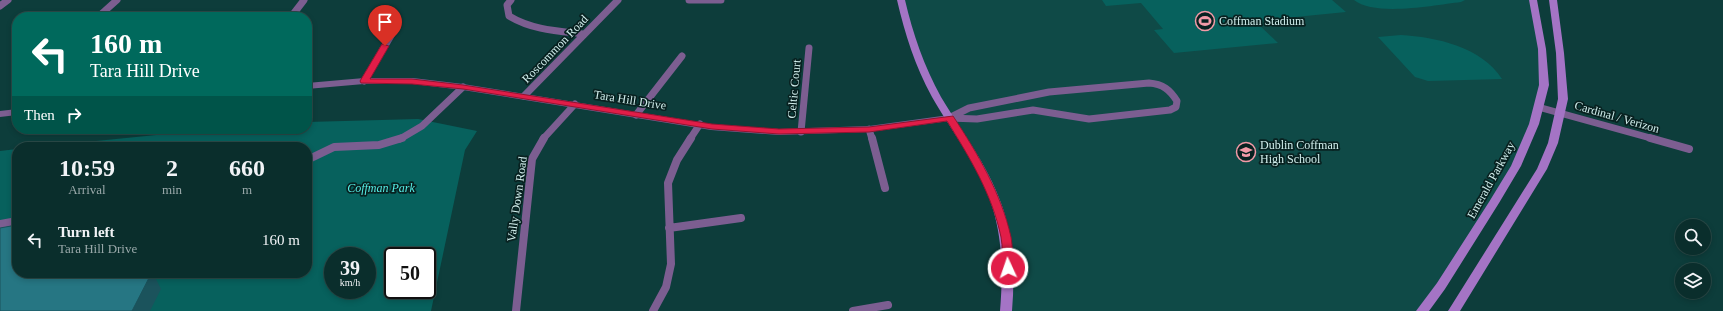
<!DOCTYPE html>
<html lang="en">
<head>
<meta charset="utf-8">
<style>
	:root { --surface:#0a2e2c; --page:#133634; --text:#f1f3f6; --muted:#99a8a9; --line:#2a4a48 }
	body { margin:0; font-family:Georgia,serif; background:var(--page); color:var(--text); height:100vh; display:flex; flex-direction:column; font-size:15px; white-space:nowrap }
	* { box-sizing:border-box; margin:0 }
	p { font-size:13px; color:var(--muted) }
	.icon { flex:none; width:22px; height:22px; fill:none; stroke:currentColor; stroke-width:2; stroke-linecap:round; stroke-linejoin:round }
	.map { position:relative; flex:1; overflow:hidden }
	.drawer { position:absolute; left:12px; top:142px; width:300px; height:136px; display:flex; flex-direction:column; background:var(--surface); border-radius:16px; box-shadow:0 2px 6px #0003,0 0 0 1px var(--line) }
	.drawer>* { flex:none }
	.banner { position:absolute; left:12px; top:12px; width:300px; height:122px; border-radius:16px; box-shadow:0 2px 6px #0003,0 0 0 1px var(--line); background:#00695c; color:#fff; overflow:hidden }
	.controls { position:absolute; left:1675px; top:219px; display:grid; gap:8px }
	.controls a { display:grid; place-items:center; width:36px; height:36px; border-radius:50%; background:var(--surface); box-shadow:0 2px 6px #0003,0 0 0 1px var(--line); font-size:20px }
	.speed { position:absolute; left:324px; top:247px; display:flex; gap:8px; font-size:20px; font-weight:700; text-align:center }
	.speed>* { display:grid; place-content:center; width:52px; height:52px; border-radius:50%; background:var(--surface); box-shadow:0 2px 6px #0003,0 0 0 1px var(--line); line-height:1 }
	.speed small { font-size:10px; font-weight:400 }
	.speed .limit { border:2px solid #111; border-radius:6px; background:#fff; color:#111 }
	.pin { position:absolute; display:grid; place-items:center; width:34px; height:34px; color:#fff; margin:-41px -17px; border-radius:50% 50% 50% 0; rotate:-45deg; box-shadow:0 0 4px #0007 }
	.pin .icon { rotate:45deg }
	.me { position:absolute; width:44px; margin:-22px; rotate:357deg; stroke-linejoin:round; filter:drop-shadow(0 0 3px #0008) }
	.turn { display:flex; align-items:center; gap:14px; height:84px; padding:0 12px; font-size:18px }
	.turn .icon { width:52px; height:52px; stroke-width:2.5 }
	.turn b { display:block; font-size:28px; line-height:34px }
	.then { display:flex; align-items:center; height:38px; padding:0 12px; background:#0003; gap:8px; font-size:15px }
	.eta { display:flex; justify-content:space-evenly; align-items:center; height:68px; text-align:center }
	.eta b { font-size:24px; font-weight:700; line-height:28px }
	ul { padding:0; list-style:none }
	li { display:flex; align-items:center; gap:12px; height:60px; padding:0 12px }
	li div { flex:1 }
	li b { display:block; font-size:15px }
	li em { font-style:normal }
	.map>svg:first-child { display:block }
</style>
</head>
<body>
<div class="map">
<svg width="1723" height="311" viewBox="0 0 1723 311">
	<rect width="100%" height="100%" fill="#0d3d3b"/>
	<path fill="#0f4a47" d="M901,0h632l11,85 -28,81 -94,145h-416l1,-58 -25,-82 -47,-76z"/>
	<path fill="#07615d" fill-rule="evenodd" d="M1102,0h230l14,12 -91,9 23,22 -104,10 -20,-23 9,-1 -22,-26 -35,3z
		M1354,0h111l-4,2c-26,3 -86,15 -107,-2z
		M1401,35c35,2 81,12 101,44l-74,2 -13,-4 -37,-40z
		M418,119l59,12 -12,19 -34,161h-431v-160l17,-2v124h290v-126h-271l180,-18h91v-7zM333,256h34v34h-34zM393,256h34v34h-34z"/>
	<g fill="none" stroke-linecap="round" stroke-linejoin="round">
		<path stroke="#7c5e91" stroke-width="7" d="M511,0l-4,5 2,11c23,14 49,15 75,18
			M689,0h32
			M0,6l8,-6
			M98,17l19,-17
			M291,17l13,-17
			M364,81l28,-47
			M1149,83c14,1 21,7 28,18l-1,6 -6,3 -81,9 -56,-9 -56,9 -28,-1 20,-10 80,-16z
			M524,96l94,-96
			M1538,107l116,32
			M636,115l46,-59
			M869,129l3,10
			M801,132l8,-84
			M400,139l22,-13 41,-39
			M543,139l32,-35
			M690,139l10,-15"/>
		<path stroke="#7c5e91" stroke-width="8" d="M872,138l13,50
			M1650,138l39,11
			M307,160l27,-13 45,-2 23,-7
			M0,224l17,-3
			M669,228l72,-10
			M516,311l16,-152 12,-21
			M653,311l13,-24 5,-23 -3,-81 9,-23 14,-22
			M853,311l35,-6"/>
		<path fill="#7c5e91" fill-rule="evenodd" d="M364,78h49l50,6 248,40 68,5 90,-3 80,-11 5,3 -5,3 -80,11 -90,3 -68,-5 -248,-40 -50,-6h-49l-57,5v-6z
			M17,109v6l-17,2v-6z"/>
		<path fill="#a474c5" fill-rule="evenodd" d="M897,0h8c8,34 19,66 36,97 21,35 46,67 60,106 13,35 14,71 11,108h-12c3,-36 3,-73 -9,-108 -13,-39 -39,-71 -59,-106 -17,-31 -27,-63 -35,-97z
			M1529,0h8l9,49 3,36 -10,39 -18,42 -22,37 -54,86 -16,22h-13l21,-28 52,-81 22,-36 18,-42 10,-39 -1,-36z
			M1549,0h8l7,53 4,46 -10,44 -11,26 -87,142h-12l89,-142 11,-26 10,-44 -2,-46z"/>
	</g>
	<path fill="#1b535c" d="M145,273h7l5,8 4,8 -11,22h-18z"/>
	<path fill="#267683" stroke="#1b535c" d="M17,218v55h134v1l-19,37h-132v-83l11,-2z"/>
	<path fill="#e11d48" stroke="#92132f" d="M382,44l7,2 -19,33h42l51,6 249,39 67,5 90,-2 84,-11c25,38 48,77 58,121 2,10 1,21 2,31l-5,4 -6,-4c0,-10 1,-21 -1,-31 -9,-43 -31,-79 -54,-116l-78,11 -90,2 -67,-5 -249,-40 -51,-5 -51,-1 -1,-2z"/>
	<defs>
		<symbol id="stadium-ring" viewBox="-11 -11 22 22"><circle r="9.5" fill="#082120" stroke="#f39aa7" stroke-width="1.5"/><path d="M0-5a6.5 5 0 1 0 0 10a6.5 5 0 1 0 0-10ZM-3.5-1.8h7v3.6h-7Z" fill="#f39aa7"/></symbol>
		<symbol id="school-ring" viewBox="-11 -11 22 22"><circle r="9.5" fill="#082120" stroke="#f39aa7" stroke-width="1.5"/><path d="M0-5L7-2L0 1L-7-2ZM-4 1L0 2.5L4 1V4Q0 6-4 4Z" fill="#f39aa7"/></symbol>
	</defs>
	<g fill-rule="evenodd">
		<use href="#stadium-ring" x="1194" y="10" width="22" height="22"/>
		<use href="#school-ring" x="1235" y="141" width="22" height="22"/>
	</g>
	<g text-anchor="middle" stroke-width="3.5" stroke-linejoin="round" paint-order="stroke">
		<g font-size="12" fill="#d2efed" stroke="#082120" text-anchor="start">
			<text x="1219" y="25">Coffman Stadium</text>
			<text x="1260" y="149">Dublin Coffman<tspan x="1260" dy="14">High School</tspan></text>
		</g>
		<g font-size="12" fill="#d2efed" stroke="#082120">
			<text transform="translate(555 49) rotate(-46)" y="4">Roscommon Road</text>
			<text transform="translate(794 89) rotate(-85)" y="4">Celtic Court</text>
			<text transform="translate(630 100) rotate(9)" y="4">Tara Hill Drive</text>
			<text transform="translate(1617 117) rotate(16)" y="4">Cardinal / Verizon</text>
			<text transform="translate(1491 180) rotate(-61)" y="4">Emerald Parkway</text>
			<text transform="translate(517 199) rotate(-82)" y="4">Vally Down Road</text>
		</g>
		<g font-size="12" font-style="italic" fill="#56efe7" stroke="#082120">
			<text x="381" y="192">Coffman Park</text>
		</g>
	</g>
</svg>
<div class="controls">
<a><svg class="icon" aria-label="search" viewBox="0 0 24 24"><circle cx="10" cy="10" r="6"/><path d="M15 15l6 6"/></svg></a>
<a><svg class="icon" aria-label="layers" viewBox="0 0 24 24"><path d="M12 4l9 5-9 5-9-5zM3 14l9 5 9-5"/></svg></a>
</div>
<div class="speed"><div>39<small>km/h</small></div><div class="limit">50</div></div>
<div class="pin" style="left:385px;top:46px;background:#d93025"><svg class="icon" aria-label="arrive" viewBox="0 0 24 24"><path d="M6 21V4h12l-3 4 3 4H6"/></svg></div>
<svg class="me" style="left:1008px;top:268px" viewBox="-20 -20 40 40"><circle r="17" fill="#e11d48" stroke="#fff" stroke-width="3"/><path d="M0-11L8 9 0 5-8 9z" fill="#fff"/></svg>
<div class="banner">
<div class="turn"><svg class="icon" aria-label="left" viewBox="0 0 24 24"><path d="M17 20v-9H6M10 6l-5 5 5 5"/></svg><div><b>160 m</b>Tara Hill Drive</div></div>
<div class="then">Then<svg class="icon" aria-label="right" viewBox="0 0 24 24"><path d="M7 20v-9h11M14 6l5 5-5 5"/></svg></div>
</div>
<section class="drawer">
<div class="eta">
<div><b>10:59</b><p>Arrival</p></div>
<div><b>2</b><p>min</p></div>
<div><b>660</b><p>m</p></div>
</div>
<ul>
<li><svg class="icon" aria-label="left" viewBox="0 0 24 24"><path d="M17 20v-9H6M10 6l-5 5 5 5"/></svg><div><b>Turn left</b><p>Tara Hill Drive</p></div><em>160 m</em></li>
</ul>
</section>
</div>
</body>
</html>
